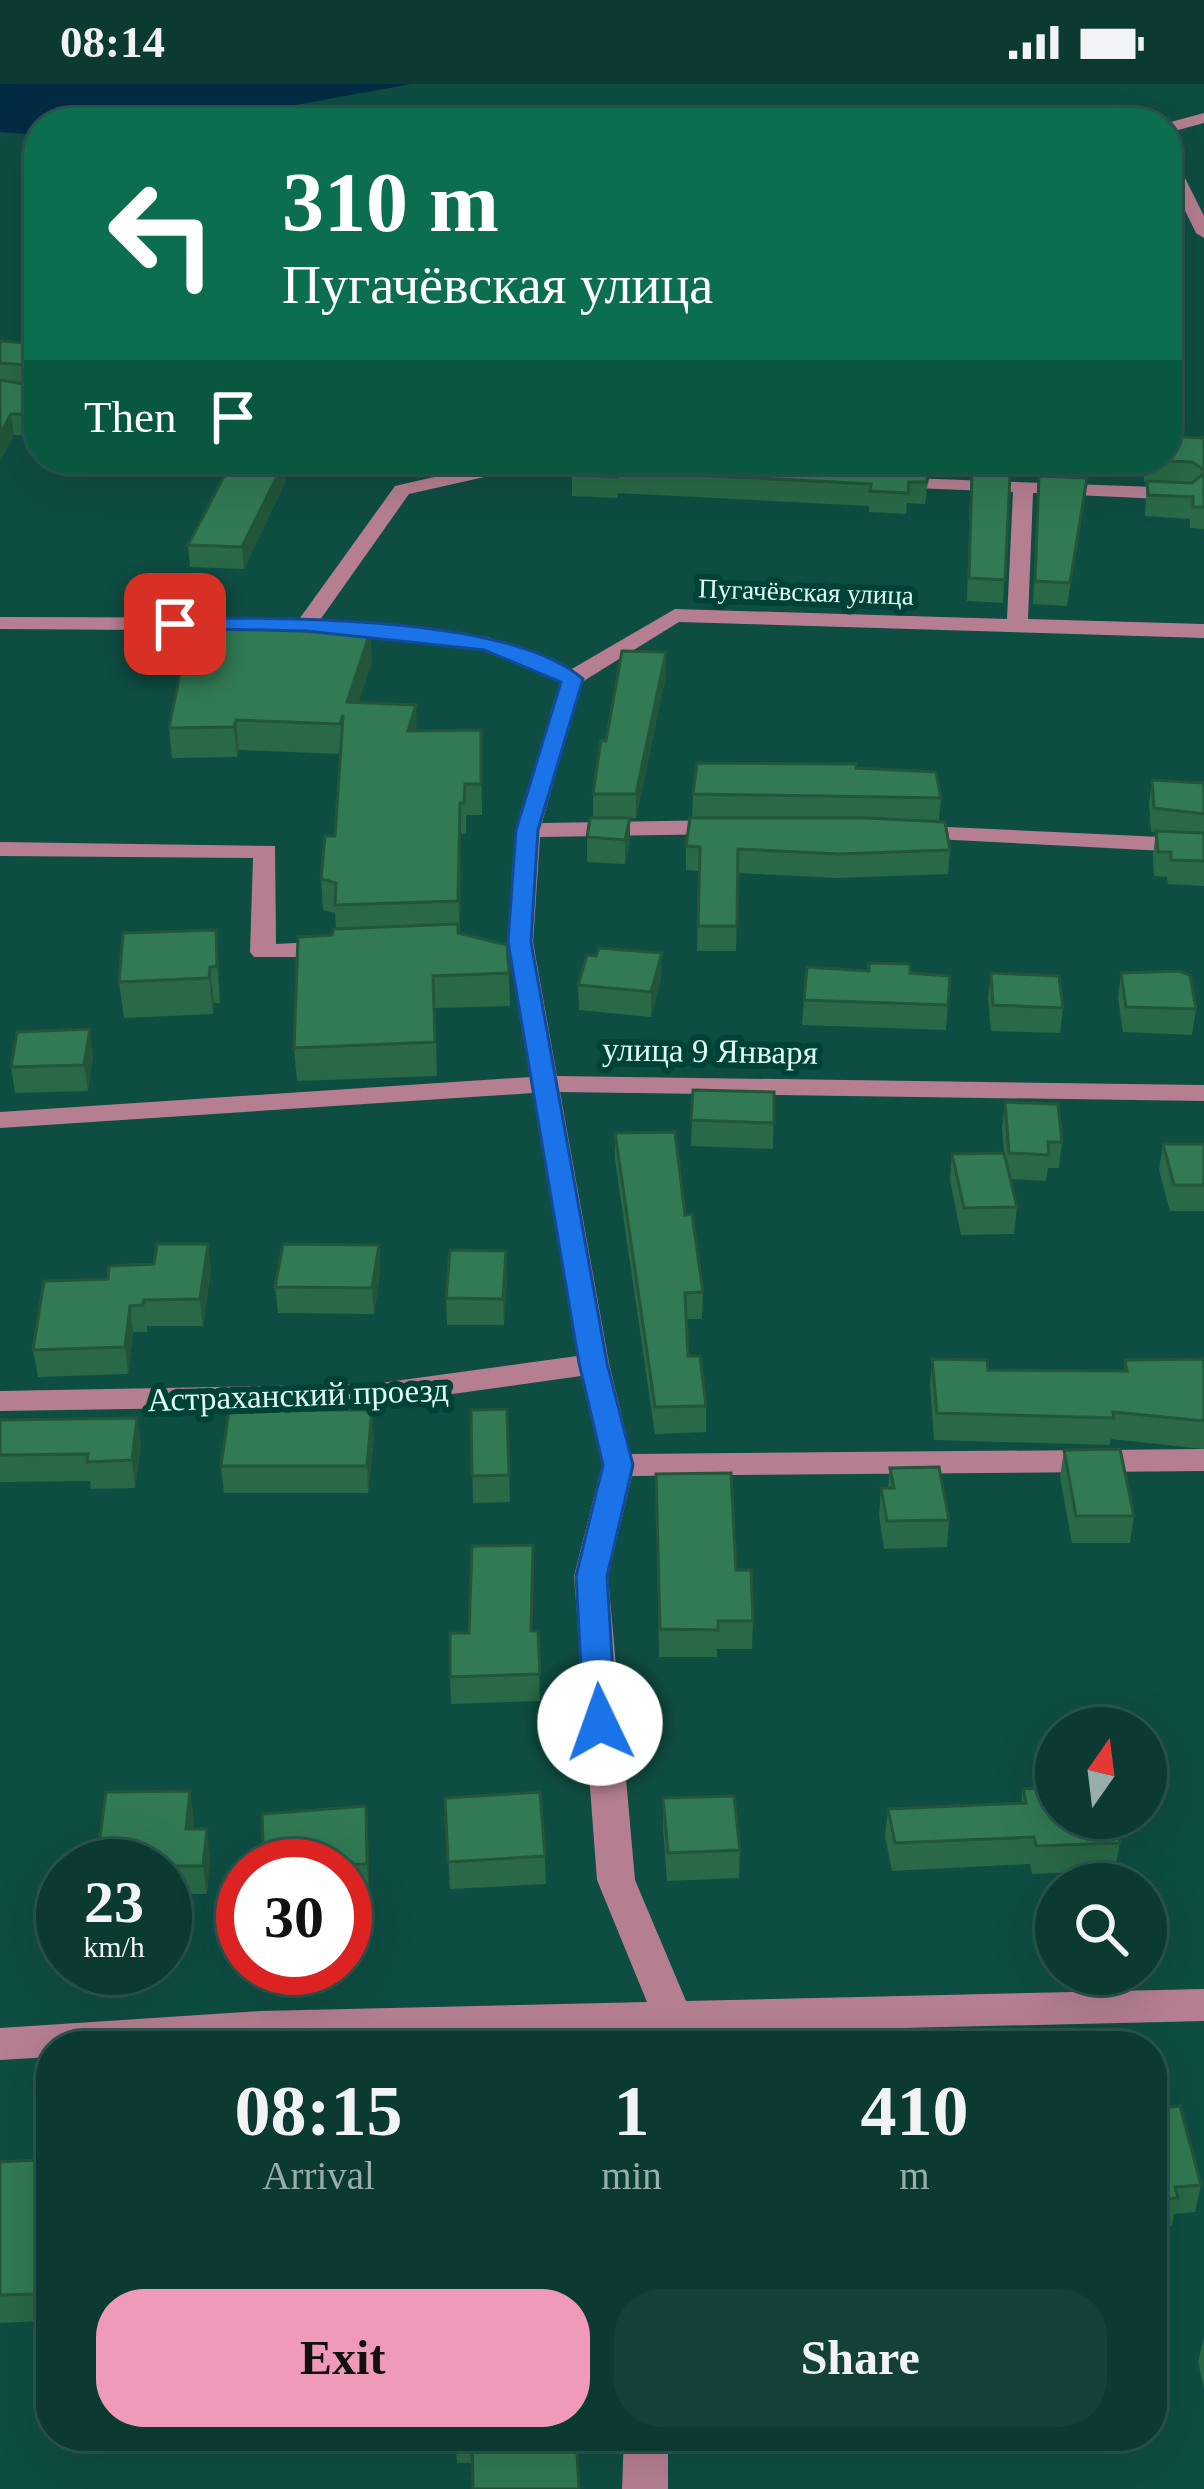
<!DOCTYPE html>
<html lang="en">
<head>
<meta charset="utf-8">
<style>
	:root { --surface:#0a3a32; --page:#13413a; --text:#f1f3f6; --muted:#99adac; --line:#2a544d; --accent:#ef9ab8 }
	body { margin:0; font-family:Georgia,serif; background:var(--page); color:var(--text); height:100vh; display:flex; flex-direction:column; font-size:45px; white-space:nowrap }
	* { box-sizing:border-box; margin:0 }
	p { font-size:39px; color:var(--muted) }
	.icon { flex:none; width:66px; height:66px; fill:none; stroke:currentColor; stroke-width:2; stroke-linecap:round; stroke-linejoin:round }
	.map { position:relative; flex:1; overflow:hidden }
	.drawer { position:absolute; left:36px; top:1947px; width:1131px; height:420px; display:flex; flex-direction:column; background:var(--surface); border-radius:48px; box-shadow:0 12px 48px #0002,0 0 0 3px var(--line) }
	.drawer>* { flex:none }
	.top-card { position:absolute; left:24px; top:24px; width:1158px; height:366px; border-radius:48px; box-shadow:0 12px 48px #0002,0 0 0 3px var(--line); background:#0b6e4f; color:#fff; overflow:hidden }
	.needle { width:78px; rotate:14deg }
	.buttons { position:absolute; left:1035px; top:1623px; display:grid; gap:24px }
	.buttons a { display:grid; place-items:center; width:132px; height:132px; border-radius:50%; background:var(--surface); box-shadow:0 12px 48px #0002,0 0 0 3px var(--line); font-size:60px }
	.speed { position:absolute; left:36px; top:1755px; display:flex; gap:24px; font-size:60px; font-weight:700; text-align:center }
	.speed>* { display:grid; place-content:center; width:156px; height:156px; border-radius:50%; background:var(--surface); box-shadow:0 12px 48px #0002,0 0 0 3px var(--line); line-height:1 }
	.speed small { font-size:30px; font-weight:400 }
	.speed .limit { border:18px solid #d22; background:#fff; color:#111 }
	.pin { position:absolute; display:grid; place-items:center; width:102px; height:102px; color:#fff; margin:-51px; border-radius:24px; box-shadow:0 6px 18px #0006 }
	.me { position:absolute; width:132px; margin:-66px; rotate:357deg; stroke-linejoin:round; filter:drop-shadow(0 0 9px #0008) }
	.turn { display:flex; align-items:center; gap:42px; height:252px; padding:0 60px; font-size:54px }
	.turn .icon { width:156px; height:156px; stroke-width:2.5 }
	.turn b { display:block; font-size:84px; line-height:102px }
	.then { display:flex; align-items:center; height:114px; padding:0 60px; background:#0003; gap:24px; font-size:45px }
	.eta { display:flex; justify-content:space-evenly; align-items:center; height:204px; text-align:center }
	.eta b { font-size:72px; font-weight:700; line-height:84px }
	.button { display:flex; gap:24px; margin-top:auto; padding:24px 60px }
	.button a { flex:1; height:138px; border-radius:48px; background:var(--accent); color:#111; font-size:48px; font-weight:700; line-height:138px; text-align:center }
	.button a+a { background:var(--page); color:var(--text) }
	.status { display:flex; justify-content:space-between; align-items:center; height:84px; padding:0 60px; background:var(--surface); direction:ltr }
	.status svg { height:33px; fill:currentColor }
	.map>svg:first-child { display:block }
</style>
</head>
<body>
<div class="status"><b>08:14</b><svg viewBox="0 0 49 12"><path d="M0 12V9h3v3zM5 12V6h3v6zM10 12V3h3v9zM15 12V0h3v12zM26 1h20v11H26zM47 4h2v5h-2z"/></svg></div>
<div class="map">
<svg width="1204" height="2405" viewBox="0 0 1204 2405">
	<rect width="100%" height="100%" fill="#0e4d42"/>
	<path fill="#002c43" d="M0,0h411l-215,39h-157v12l-39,-3z"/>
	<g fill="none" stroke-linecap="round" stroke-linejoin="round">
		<path fill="#b57f91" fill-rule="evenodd" d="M1204,29v10l-37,10v-10z
			M1167,69l8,5 29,58v22l-8,-5 -29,-59z
			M512,375l102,4 10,6 -10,6 -98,-5 -107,24 -89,126 168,17 82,33 105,-61 332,10 6,-127 -124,-5 -7,-2v-8l301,11 10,6 -10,6 -150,-7 -5,126 176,5v14l-525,-16 -97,60 -40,141 183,-3 12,7 -12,7 -185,3 -7,105 24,134 647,9v16l-644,-9 49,271 22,91 573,-5v22l-572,5 -24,100 27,304 51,121 518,-12v32l-514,12 -1,13h-40l2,-12 -600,12v11l-51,3v-32l260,-17 387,-9 -50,-122 -23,-304 28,-111 -21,-89 -208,29 -373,6v-20l373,-7 204,-28 -44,-263 -533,35v-16l530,-35 -23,-135 9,-112 44,-148 -76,-32 -178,-19 -306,-2v-12l300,1 95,-132z
			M905,741l299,14v14l-308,-16v-10z
			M0,758l275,4 1,98 58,-3 13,8 -13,8h-80l-4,-5 3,-94 -253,-2z
			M624,2352h44v53h-46z"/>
	</g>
	<path fill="#2a6947" d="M1167,95l10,70 -3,19h-7z
		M0,257l39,3v91h-25l-14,26z
		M1204,354v91l-14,-1v-9l-45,-3 2,-34h-3l-1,-23h24z
		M576,375h355l-6,45 -18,-1 -1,11 -37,-2v-6l-251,-13 -1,5 -45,-2v-22z
		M971,375h105l-2,19h13l-20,128 -34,-2 6,-127 -29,-1 -7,127 -36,-2z
		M286,397l-42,88 -54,-2 -2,-22z
		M370,549l2,29 -14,41 59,28 64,-1 1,85h-16v19h-5l-1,98 49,41 1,33 -75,2 2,68 -140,5 -3,-33 38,-113 4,-6 -1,-16 -12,-3 -2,-31 14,-43 5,-82 -101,-4 -2,7 -65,1 -3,-30z
		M666,591l-30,143h-13l7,24 -5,22 -38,-2v-25l6,-19v-24l13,-53z
		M856,684l85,30 -2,23 11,29 -2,24 -110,4 -100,-5 -2,78h-39l2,-80 -13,-1v-24l6,-28 1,-24z
		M1152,696l52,3v103l-36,-2 -1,-7 -13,-1 -1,-21 3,-23h-5l-2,-28z
		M216,846l4,73h-6l-1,11 -89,4 -5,-36z
		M662,869l-1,25 -10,39 -72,-7 -1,-25 18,-29z
		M868,887l82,5 -4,54 -144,-5 2,-25z
		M991,889l72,35 -3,25 -69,-2 -3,-33z
		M1121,889l75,36 -4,26 -69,-3 -5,-34z
		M93,971l-5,36 -73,2 -4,-26z
		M693,1006l81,2 -1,57 -82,-3z
		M1005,1018l57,40 -3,26h-11l-2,13 -36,-2 7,28 -3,27 -53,1 -11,-55 2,-26 52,-1 -2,-25z
		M615,1049l70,82 18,77 -1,27h-16l2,37 18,50v26l-51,2 -40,-275z
		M1163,1060h41v67h-34l-11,-41z
		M379,1161l1,27 -6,42 -96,-1 -3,-26z
		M211,1186l-8,56h-56v6h-14l-5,42 -90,3 -5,-27 75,-71z
		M507,1193l-3,48h-57l-1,-27z
		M932,1275l56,11 136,1 1,-11 79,-1v90l-93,-10 -1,6 -176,-5 -4,-54z
		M507,1325l3,93 -37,1 -2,-93z
		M137,1334l4,27 -6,43 -44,1 -1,-8 -90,1v-62z
		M374,1353l-6,56h-144l-3,-27z
		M1064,1366l70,66 -4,27h-58l-12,-66z
		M890,1384l59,52 -2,27 -63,2 -5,-34 2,-27h7z
		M656,1390l80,96 17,51 -1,28h-35v8h-58z
		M533,1461l-1,86h6l2,70 -89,3 -1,-27 19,-44z
		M1023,1705l97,54 -5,27 -83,4 -2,-10 -138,7 -7,-34 3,-28 133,-6z
		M445,1714l100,58 1,28 -96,5z
		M663,1714l77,52 -1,28 -72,3 -4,-55z
		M194,1734l-2,11 18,27 -3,38h-42v-28z
		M368,1750l1,58 -24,1v-27h-80l-2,-23z
		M1152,2025l49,76 -6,27 -21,2 -2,12 -20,1z
		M51,2075v141h-8l-2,21 -41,2v-161z
		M1204,2253v51l-6,-26z
		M455,2352h121l-104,27h-15z"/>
	<path fill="#22553a" d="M11,330l3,21 -14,26v-27z
		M285,376l1,21 -42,88 -2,-22z
		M370,549l2,29 -23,70 -2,-30z
		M666,568v23l-30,143v-24z
		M416,621l1,30 -9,-4z
		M236,636l3,30 -2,7 -3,-30z
		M460,719l1,31 -1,98 -2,-31z
		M630,734v24l-5,22v-24z
		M216,846l3,36 1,37 -3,-37z
		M662,869l-1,25 -10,39v-25z
		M210,883l4,36 -1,11 -4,-36z
		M90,945l3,26 -5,36 -4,-26z
		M208,1160l3,26 -8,56 -3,-27z
		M379,1161l1,27 -6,42 -2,-26z
		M506,1167l1,26 -3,48 -1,-26z
		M130,1222l3,26 -5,42 -3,-27z
		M372,1326l2,27 -6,56 -1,-27z
		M137,1334l4,27 -6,43 -3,-28z
		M190,1707l4,27 -5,39 -3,-28z
		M366,1722l2,28 1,58 -2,-28z
		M207,1745l3,27 -3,38 -4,-28z
		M38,2189l5,27 -2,21 -6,-27z"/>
	<path fill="#317a53" stroke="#22553a" stroke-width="3" d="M1167,95l10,33v37h-10z
		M0,257l39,3v22l-39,-3z
		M39,286v44h-28l-11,20v-54l36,6z
		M1167,352l37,2v32l-12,-8 -46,-2 21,-1z
		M233,375l52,1 -43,87 -54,-2z
		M576,375h71l281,12 -1,11h-18l-1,11 -38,-2 1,-7 -252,-13 -2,6 -45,-3z
		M972,389l38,2 -5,105 -36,-2z
		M1204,389v34h-11v-10l-45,-2 -1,-14 45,2z
		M1039,392l48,2 -17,105 -35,-2z
		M189,543l181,6 -23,69 69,3 -8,26 73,-1v54h-16l-1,19h-4l-2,98 -123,4 1,-22 -15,-4 4,-43h10l8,-121 -3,9 -104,-4 -2,7 -65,1z
		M622,567l44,1 -30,142h-43l8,-54 5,1z
		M697,679l159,1v4l80,4 5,26 -248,-4z
		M1152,696l52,3v31l-50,-6z
		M590,734h40l-5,22 -38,-3z
		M690,734h177l78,4 5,28 -111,4 -101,-5 -1,77h-39l2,-79 -14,-1z
		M1156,747l48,2v28l-33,-1v-8h-13z
		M458,840v9l49,12 2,28 -76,3 2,66 -141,6 4,-111 34,-2 1,-6z
		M216,846l1,36 -7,1 -1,11 -90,4 4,-49z
		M599,864l63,5 -11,39 -73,-7 9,-30 9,1z
		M869,879l41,1v9l40,3 -2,29 -144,-5 3,-33 62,4z
		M1179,887l11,4 6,34 -70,-2 -5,-34z
		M991,889l68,3 4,32 -70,-3z
		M90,945l-6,36 -73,2 6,-35z
		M693,1006l81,2v31l-83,-3z
		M1005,1018l53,2 4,38h-14l1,13 -40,-2z
		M675,1048l10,83 7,-1 11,78 -18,1 3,63h12l6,50 -51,1 -40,-274z
		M1163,1060h41v41h-30z
		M1004,1069l13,54 -53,1 -12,-54z
		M157,1160h51l-8,55 -56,1 -1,5 -13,1 -5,41 -92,3 11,-69 64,-2 1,-13 45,-2z
		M283,1160l96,1 -7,43 -97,-1z
		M450,1166l56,1 -3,48 -57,-1z
		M932,1275l55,1 1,10 139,1 -2,-11 79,-1v62l-91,-9 1,6 -177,-5z
		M507,1325l2,66 -37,1 -1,-66z
		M229,1326h143l-5,56h-146z
		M137,1334l-5,42 -45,2 1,-8 -88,1v-35z
		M1120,1365l14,67h-58l-12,-66z
		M939,1383l10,53 -62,1 -6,-33h13l-4,-20z
		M731,1389l5,97h15l2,51h-35v9l-58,-1 -4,-155z
		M533,1461l-2,86h7l2,43 -90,3v-44h19l3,-87z
		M1056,1703v31h58l6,25 -84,3 -2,-9 -139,6 -7,-34 138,-6 -3,-14z
		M190,1707l-4,38h21l-4,37h-107l10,-74z
		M540,1708l5,64 -97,6 -3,-64z
		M734,1712l6,54 -72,3 -5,-55z
		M366,1722l1,58 -88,2 1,-19 -17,-4 -1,-29z
		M1180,2022l21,79 -26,2 3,11 -26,2v-91z
		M51,2075v114h-13l-3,21 -35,1v-133z
		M472,2352h104l3,53h-106z"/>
	<path fill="#1a73e8" stroke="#114b97" stroke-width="3" d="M175,534c99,0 333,-4 408,61l-45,151 -7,112 76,421 26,102 -26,111 9,147 -5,8h-23l-4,-8 -8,-147 27,-111 -24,-102 -71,-421 8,-112 45,-148 -77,-32 -178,-19 -138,-3v-8z"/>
	<g text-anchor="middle" stroke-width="12" stroke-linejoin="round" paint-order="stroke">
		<g font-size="27" fill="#defcf4" stroke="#004237">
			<text transform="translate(806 508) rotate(2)" y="9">Пугачёвская улица</text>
		</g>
		<g font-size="33" fill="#defcf4" stroke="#004237">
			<text transform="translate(710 966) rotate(1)" y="12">улица 9 Января</text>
			<text transform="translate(298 1310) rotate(-2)" y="12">Астраханский проезд</text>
		</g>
	</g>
</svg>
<div class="buttons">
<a><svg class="needle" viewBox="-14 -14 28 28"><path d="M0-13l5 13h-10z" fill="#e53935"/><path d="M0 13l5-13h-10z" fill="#99adac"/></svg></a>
<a><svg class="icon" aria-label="search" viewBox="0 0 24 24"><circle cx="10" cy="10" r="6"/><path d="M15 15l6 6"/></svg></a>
</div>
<div class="speed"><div>23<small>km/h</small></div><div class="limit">30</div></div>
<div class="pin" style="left:175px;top:540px;background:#d93025"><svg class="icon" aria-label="arrive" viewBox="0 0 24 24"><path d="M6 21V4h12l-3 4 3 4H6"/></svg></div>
<svg class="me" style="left:600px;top:1639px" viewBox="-20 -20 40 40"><circle r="19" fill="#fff"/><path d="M0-13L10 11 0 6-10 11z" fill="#1a73e8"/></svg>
<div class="top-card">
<div class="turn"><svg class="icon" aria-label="left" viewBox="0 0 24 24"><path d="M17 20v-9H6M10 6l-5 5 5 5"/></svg><div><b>310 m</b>Пугачёвская улица</div></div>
<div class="then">Then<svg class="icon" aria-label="arrive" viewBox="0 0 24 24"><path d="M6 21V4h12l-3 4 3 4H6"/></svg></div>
</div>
<section class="drawer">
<div class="eta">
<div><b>08:15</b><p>Arrival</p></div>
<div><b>1</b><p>min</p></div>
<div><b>410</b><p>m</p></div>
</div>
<div class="button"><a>Exit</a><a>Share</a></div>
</section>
</div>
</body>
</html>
